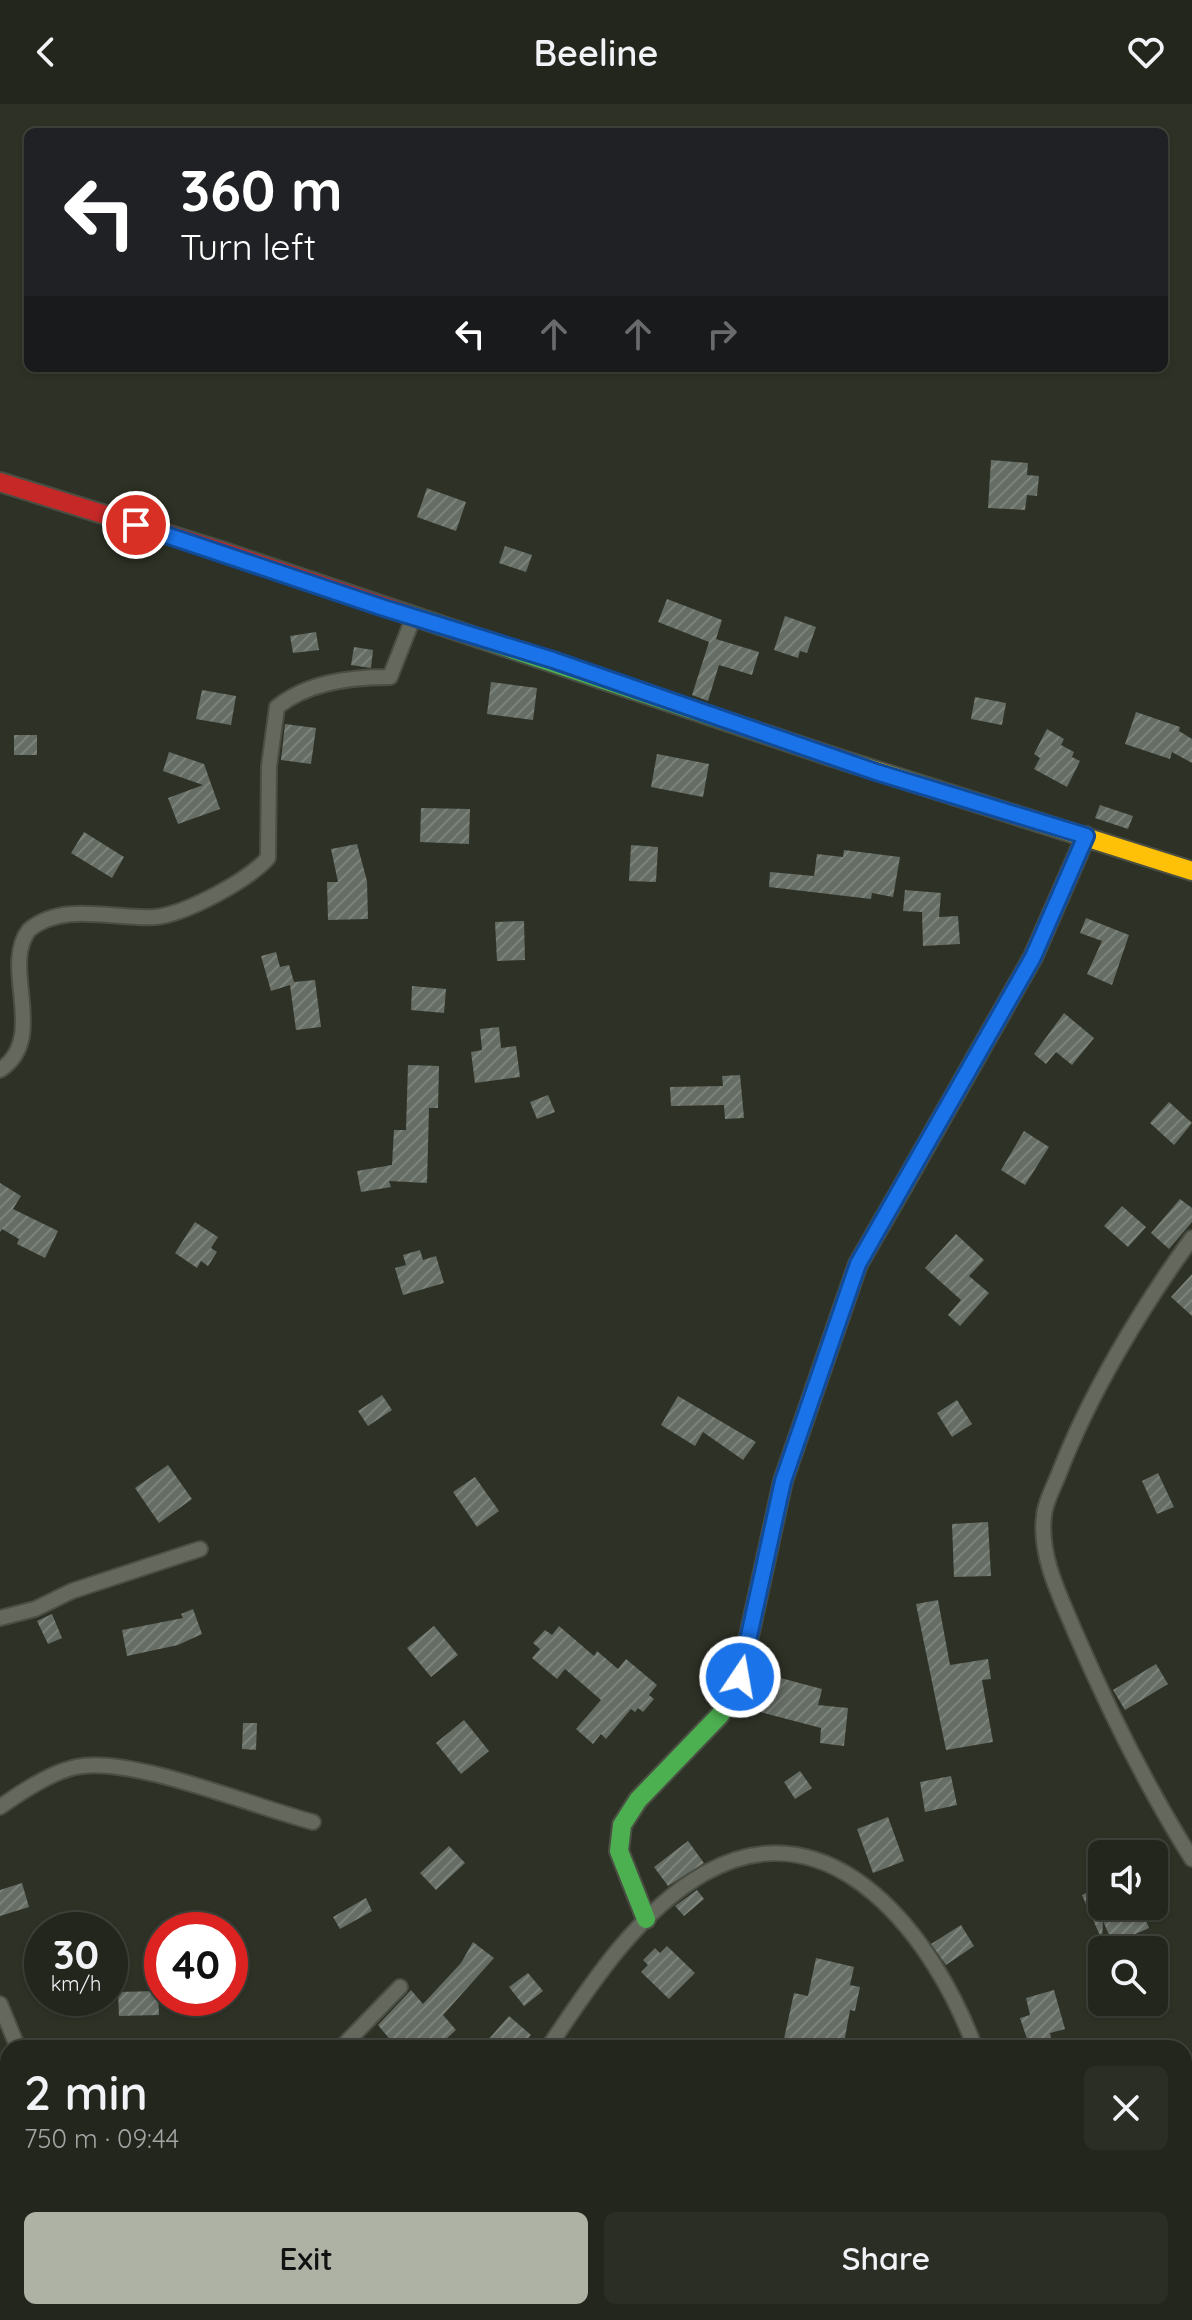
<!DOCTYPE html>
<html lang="en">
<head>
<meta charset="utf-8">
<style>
	:root { --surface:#22261c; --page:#2a2e25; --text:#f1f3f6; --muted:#a2a5a3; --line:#3f433b; --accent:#adb2a5 }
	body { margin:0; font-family:Quicksand,sans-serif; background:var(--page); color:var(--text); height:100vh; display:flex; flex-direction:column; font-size:30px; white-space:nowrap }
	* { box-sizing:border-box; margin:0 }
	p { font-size:26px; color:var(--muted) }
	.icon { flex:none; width:44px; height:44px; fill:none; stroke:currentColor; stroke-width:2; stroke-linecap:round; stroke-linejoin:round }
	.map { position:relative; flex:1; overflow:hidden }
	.panel { position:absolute; left:0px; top:1936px; width:1192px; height:280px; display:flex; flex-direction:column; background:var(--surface); border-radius:24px 24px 0 0; box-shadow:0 2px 6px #0004,0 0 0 2px var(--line) }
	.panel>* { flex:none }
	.hud { position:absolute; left:24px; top:24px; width:1144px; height:244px; border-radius:12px; box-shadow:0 2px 6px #0004,0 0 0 2px var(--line); background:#202124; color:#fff; overflow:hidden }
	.tools { position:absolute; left:1088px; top:1736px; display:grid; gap:16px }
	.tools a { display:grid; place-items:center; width:80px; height:80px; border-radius:12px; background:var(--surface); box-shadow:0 2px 6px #0004,0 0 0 2px var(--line); font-size:40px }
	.speed { position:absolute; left:24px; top:1808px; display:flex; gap:16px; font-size:40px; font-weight:700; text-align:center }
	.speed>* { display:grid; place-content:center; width:104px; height:104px; border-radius:50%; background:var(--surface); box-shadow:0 2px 6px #0004,0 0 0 2px var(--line); line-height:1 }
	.speed small { font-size:20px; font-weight:400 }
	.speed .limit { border:12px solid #d22; background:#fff; color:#111 }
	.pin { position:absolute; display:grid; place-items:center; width:68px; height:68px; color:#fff; margin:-34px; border:4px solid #fff; border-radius:50%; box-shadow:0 2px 8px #0007 }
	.me { position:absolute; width:88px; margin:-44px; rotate:12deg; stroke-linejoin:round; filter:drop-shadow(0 0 6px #0008) }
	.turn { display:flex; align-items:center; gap:28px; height:168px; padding:0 24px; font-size:36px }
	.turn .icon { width:104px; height:104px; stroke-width:2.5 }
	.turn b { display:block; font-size:56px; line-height:68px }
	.lanes { display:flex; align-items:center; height:76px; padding:0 24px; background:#0003; justify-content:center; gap:40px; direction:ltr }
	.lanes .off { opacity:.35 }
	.round { display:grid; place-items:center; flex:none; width:84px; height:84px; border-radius:12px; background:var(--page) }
	.summary { display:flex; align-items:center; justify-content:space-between; height:136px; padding:0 24px }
	h1 { font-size:48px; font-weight:600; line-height:60px }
	.cta { display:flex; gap:16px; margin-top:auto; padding:16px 24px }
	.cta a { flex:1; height:92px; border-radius:12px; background:var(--accent); color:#111; font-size:32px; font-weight:600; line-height:92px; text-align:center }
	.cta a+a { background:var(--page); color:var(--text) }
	header { display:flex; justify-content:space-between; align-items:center; height:104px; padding:0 24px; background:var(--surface); font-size:36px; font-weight:600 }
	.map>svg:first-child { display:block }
</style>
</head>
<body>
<header><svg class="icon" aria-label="back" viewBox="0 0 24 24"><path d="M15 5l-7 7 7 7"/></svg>Beeline<svg class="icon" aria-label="heart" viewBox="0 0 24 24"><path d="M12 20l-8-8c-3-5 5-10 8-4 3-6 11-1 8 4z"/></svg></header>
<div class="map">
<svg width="1192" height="2216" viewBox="0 0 1192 2216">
	<defs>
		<pattern id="building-hatch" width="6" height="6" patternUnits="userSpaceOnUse" patternTransform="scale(2)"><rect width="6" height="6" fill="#666d65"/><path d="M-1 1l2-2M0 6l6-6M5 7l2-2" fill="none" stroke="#7c837b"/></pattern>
	</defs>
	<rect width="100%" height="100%" fill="#2e3226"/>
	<path fill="url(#building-hatch)" d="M991,356l37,3 -1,12 12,1 -2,20 -10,-1 -2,15 -37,-2z
		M427,384l39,14 -10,29 -39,-14z
		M505,442l27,9 -6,17 -27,-9z
		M667,495l55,21 -6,19 43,13 -7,23 -33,-10 -11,36 -16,-6 17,-53 -51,-20z
		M785,512l31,11 -9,26 -7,-2 -2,7 -24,-8z
		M316,528l3,18 -26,3 -3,-17z
		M354,543l19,3 -2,18 -20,-3z
		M491,578l46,6 -4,32 -46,-6z
		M202,586l34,6 -5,29 -35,-6z
		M975,593l31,6 -4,22 -31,-6z
		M1136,608l44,15 -1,4 13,8v24l-20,-11 -2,7 -45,-15z
		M285,620l31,4 -5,36 -30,-4z
		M1047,625l17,10 -3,6 13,7 -2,5 8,4 -13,26 -33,-18 6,-11 -6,-4z
		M14,631h23v20h-23z
		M169,648l35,12 16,45 -42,15 -10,-26 35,-13 -40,-14z
		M657,650l52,10 -6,33 -52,-10z
		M1100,701l33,11 -5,13 -33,-11z
		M421,704l49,1 -1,35 -49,-2z
		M84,728l40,25 -12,21 -41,-25z
		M357,740l10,37 1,38 -40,1 -1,-38h11l-7,-33z
		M631,741l27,2 -2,35 -27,-1z
		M844,746l56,7 -7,40 -21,-4 -1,6 -102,-12 1,-15 44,4 3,-22 26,3z
		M905,786l36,3 -2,24 19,-1 2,28 -37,2 -1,-34 -19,-1z
		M1086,814l43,17 -17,50 -25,-11 15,-33 -22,-8z
		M524,817l1,39 -28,1 -2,-39z
		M276,848l4,15 9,-2 5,17 21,-2 6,47 -25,3 -6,-45 -19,6 -10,-35z
		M412,882l34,3 -2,24 -33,-3z
		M1064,909l30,25 -22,27 -16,-13 -10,12 -12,-10z
		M499,923l2,21 15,-2 4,31 -45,6 -4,-31 11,-2 -2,-21z
		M408,961l31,1 -1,42h-9l-2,75 -38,-2 2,6 -30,5 -4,-21 35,-6 2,-35h12z
		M740,971l4,43 -19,1 -1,-14 -53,1 -1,-19 53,-1 -1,-10z
		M548,991l7,17 -18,7 -7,-17z
		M1169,998l23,21 -18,22 -24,-22z
		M1024,1027l25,16 -24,38 -24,-15z
		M0,1079l21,13 -8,13 45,22 -13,27 -28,-14 2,-5 -17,-10 -2,3z
		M1180,1095l12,9v14l-23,27 -18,-16z
		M1122,1102l24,21 -18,20 -24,-21z
		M195,1118l23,15 -7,11 6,4 -9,14 -7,-5 -4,7 -22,-15z
		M956,1130l28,26 -15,16 20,17 -29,33 -12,-11 13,-15 -36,-32z
		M420,1146l3,10 13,-4 8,27 -41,12 -8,-27 11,-3 -3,-10z
		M1192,1170v42l-21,-19z
		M382,1291l10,15 -24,16 -10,-15z
		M678,1292l78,46 -13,18 -40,-28 -8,14 -34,-21z
		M957,1296l15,24 -20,13 -15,-24z
		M168,1361l24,34 -33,24 -24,-35z
		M1158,1369l16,34 -17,7 -15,-33z
		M475,1373l24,34 -22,16 -24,-35z
		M988,1418l3,54 -37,1 -2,-53z
		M938,1496l12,65 38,-6 3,20 -9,1 11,62 -47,8 -30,-146z
		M193,1505l9,25 -24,11 -51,11 -5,-26 61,-12 -2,-4z
		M52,1510l10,24 -14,6 -11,-23z
		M434,1522l24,29 -27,22 -24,-29z
		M559,1522l35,30 3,-5 21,18 8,-10 31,26 -8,10 5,4 -11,13 -5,-4 -3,4 -4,-3 -25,30 -5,-5 -8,10 -17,-15 25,-29 -36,-31 -8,10 -25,-21 8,-9 -7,-6 12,-13 7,5z
		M1156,1560l12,20 -43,26 -12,-20z
		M758,1568l64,17 -4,16 30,3 -4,38 -24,-3 1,-15 -72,-19z
		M464,1616l25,31 -28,23 -25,-31z
		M243,1619h14l-1,27 -14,-1z
		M800,1667l12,17 -17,11 -11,-17z
		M951,1672l6,29 -32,7 -5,-30z
		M888,1713l16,44 -31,12 -16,-44z
		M688,1737l16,22 -36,23 -14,-19z
		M449,1742l16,17 -29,27 -16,-17z
		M22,1779l7,24 -29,9v-26z
		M1102,1782v20h38l9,22 -36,16 -10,-23 -1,19 -20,-45z
		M697,1786l7,9 -20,17 -9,-10z
		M366,1794l6,13 -32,18 -7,-12z
		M961,1821l13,21 -28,19 -15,-21z
		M473,1838l21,16 -51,57 13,15 -20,18h-39l-19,-23 33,-35 12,14 38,-41z
		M667,1842l28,27 -26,26 -28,-27 7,-7 -5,-5 12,-12 5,5z
		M816,1854l38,9 -4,18 10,2 -5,24 -5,-1 -7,38h-61l12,-55 14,3z
		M528,1869l15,18 -19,15 -15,-19z
		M1054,1886l11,39 -15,4 3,15h-23l-10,-30 10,-3 -4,-17z
		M158,1887l1,24 -40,1 -1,-24z
		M55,1894h28l1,14 -27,2z
		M509,1912l22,19 -11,13h-39z"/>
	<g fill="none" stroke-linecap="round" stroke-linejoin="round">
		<defs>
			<path id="street" d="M0,966c49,-32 0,-103 29,-140 34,-29 87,-10 126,-13 31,-3 92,-36 113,-59l1,-92 8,-59c31,-25 74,-30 113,-30l24,-61
				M1192,1134c-51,70 -103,157 -134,238 -5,12 -13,27 -14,40 -5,40 16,80 31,116 34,79 71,154 117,227
				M0,1514l35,-9 37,-18 128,-42
				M0,1703c21,-15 51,-35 76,-40 54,-12 178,40 237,55
				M0,1900l18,44
				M341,1944l59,-61
				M548,1944c42,-63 90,-137 157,-175 129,-72 231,68 270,175
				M132,2208l3,8
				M1044,2208l5,8
				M446,2216l6,-8"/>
			<path id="fast" d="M410,511l420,141
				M646,1815l-27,-68 3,-26 16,-25 82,-85 20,-38 43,-196 75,-217 45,-78"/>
			<path id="slow" d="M830,652l362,115
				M903,1082l130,-229 53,-121"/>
			<path id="jam" d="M0,378l218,68 192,65"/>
		</defs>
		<use href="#street" stroke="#4a4e43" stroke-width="18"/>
		<use href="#fast" stroke="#4a4e43" stroke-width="22"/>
		<use href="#slow" stroke="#4a4e43" stroke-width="22"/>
		<use href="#jam" stroke="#4a4e43" stroke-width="22"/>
		<use href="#street" stroke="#64685d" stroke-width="14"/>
		<use href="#fast" stroke="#4caf50" stroke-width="18"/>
		<use href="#slow" stroke="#ffc107" stroke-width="18"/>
		<use href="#jam" stroke="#c62828" stroke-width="18"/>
	</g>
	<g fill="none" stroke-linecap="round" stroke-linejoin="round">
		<defs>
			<path id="route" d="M136,421l248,83 169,52 323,112 210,64 -53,121 -175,307 -75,217 -43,196"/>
		</defs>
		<use href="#route" stroke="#114b97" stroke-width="20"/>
		<use href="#route" stroke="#1a73e8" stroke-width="14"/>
	</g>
</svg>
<div class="tools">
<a><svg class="icon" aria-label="sound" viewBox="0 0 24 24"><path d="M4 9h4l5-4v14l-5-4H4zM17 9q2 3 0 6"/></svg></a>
<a><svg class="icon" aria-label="search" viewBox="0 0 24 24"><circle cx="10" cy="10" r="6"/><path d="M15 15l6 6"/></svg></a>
</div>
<div class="speed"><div>30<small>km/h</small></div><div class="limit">40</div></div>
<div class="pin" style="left:136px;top:421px;background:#d93025"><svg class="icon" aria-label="arrive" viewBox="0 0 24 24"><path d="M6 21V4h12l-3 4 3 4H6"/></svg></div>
<svg class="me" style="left:740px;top:1573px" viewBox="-20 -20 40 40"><circle r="17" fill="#1a73e8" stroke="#fff" stroke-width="3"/><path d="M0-11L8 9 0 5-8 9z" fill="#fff"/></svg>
<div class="hud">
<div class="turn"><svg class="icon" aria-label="left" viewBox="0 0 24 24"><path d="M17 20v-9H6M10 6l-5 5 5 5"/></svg><div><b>360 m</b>Turn left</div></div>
<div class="lanes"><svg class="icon" aria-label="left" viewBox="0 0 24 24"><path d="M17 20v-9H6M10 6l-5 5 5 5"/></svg><svg class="icon off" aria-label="ahead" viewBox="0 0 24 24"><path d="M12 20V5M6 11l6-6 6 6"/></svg><svg class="icon off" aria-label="ahead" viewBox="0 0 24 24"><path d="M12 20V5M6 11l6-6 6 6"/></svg><svg class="icon off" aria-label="right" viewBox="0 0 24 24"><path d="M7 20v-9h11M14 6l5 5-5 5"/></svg></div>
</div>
<section class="panel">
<div class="summary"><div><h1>2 min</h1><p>750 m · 09:44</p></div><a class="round"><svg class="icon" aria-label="close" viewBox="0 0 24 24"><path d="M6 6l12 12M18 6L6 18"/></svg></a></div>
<div class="cta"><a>Exit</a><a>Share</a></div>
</section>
</div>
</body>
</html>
